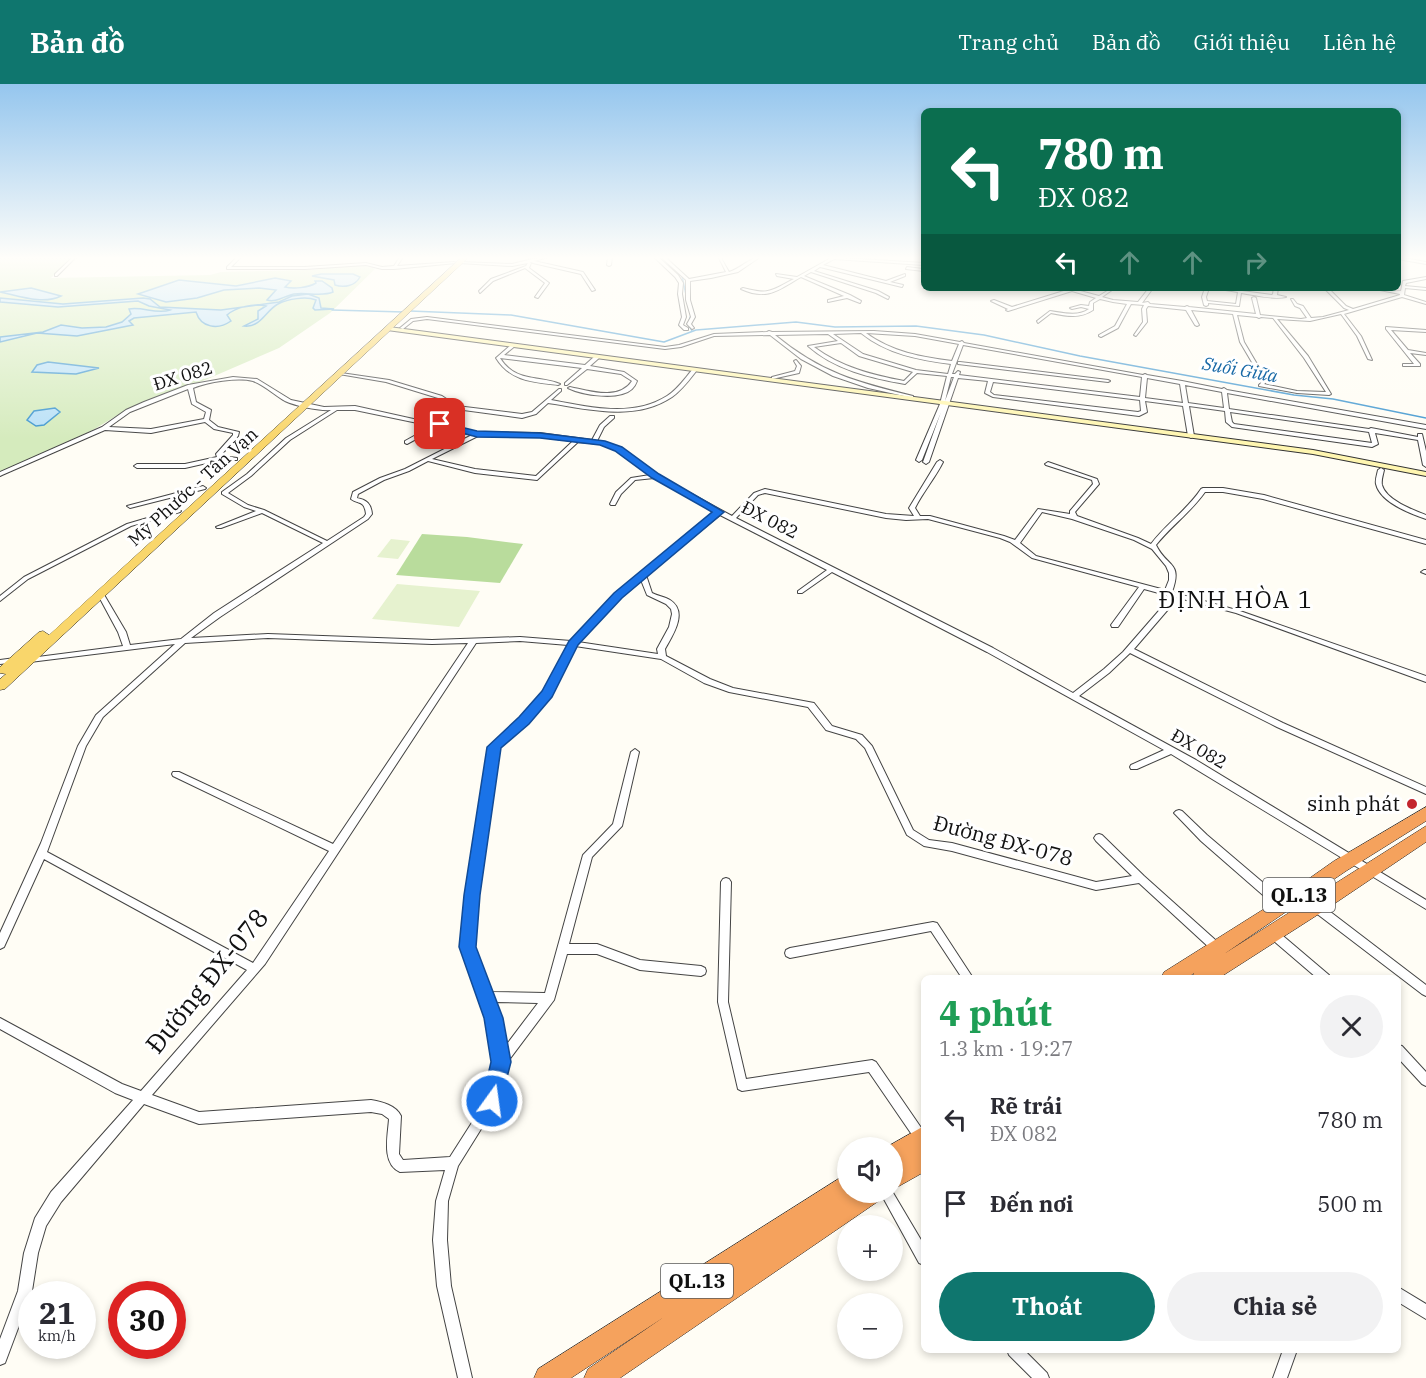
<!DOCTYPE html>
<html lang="vi">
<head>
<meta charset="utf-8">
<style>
	:root { --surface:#fff; --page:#f2f2f3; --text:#2b2b33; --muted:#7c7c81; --accent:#0f766e }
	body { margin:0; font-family:"IBM Plex Serif",serif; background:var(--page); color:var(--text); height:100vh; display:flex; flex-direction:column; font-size:22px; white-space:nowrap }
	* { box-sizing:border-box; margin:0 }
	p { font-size:20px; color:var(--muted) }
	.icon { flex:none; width:33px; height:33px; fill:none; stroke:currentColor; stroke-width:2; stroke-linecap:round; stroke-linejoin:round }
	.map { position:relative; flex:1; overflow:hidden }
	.side { position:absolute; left:921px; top:891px; width:480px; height:378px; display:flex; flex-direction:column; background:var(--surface); border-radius:9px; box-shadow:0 3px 9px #0003 }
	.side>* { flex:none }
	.banner { position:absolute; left:921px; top:24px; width:480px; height:183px; border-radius:9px; box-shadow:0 3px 9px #0003; background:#0b6e4f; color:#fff; overflow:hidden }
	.controls { position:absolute; left:837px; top:1053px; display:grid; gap:12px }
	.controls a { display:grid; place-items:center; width:66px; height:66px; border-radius:50%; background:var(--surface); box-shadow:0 3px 9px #0003; font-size:30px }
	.speed { position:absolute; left:18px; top:1197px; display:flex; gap:12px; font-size:30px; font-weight:700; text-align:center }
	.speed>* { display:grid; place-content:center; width:78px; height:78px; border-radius:50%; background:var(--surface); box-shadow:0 3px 9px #0003; line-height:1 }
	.speed small { font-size:15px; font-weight:400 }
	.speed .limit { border:9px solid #d22; background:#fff; color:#111 }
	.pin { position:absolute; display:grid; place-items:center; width:51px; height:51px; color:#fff; margin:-26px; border-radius:12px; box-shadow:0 3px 9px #0006 }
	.me { position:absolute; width:66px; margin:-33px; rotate:14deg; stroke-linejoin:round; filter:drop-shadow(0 0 4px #0008) }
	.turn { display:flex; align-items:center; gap:21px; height:126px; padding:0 18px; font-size:27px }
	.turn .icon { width:78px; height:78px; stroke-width:2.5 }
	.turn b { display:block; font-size:42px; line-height:51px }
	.lanes { display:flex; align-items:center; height:57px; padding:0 18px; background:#0003; justify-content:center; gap:30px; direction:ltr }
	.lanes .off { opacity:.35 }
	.round { display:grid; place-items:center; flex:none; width:63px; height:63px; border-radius:32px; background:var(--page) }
	.overview { display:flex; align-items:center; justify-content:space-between; height:102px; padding:0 18px }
	h1 { font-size:36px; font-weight:800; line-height:45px; color:#1e9e55 }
	.button { display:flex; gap:12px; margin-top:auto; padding:12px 18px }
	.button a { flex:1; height:69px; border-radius:36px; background:var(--accent); color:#fff; font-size:24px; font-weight:800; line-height:69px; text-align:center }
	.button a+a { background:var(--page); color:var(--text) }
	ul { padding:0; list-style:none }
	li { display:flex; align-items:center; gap:18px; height:84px; padding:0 18px }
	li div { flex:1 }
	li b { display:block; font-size:22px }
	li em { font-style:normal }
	header { display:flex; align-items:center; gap:36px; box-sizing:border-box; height:84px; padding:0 30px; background:var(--accent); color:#fff }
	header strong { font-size:28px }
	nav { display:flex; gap:33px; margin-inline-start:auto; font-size:21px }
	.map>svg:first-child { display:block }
</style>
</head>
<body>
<header>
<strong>Bản đồ</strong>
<nav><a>Trang chủ</a><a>Bản đồ</a><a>Giới thiệu</a><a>Liên hệ</a></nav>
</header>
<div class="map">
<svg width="1426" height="1294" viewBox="0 0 1426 1294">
	<rect width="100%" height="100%" fill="#fffdf5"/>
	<path fill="#d5ebbd" d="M0,173h72l-21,21 159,-3 11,-3c28,-1 57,-1 85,-2 16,0 56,-9 69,-1l-45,44 -51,35 -74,32 -74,27 -38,23 -93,42z"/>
	<path fill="#b9dc9c" d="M422,450l45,3 56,7 -23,39 -104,-8z"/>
	<path fill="#e6f2cf" d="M391,455l19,2 -12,18 -21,-2z
		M397,500l83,7 -21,36 -87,-8z"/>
	<path fill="#b9e0f7" stroke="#3f96cf" stroke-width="1.5" d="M321,190h32l7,3c-5,9 -16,11 -25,8l-1,-5 -22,-4z
		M275,194l16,3 -6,6c8,2 23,1 31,-4l-1,-2h7l10,7 1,4c-11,5 -26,0 -39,2 -10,2 -18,9 -27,6l9,-10 -17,-2 -35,2 -27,8 -31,4 -28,-8 41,-14 57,6z
		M31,204l30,8c-18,9 -42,0 -61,-4z
		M308,210l11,4 2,10 13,1 -19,1 -2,-2 3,-8c-10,-4 -28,-1 -38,4 -12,6 -17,24 -34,22l14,-7v-8l8,-5c-12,-3 -30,1 -39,9l4,6c-13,9 -30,7 -35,-9l-62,6 -5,3 4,4 -56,11 -40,-3 -37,9v-5l43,-5 18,-7 21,3 24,-1 16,-5 9,-8 -2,-5c13,-3 28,6 41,1l-21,-4 -11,-5 -80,6 -58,-5v-4l63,6 80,-6 7,1 10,8 61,3 58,-8 13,-6z
		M48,278l51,6 -23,6 -44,-2 5,-7z
		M55,324l5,4 -16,13 -8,1 -9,-6 7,-9z"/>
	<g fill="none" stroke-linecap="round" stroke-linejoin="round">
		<path stroke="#3f96cf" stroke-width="1.5" d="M667,182l11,6
			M682,192l7,33
			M332,226l72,2
			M410,227l101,4 153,27 32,-12 100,-8 39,5 81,-1 68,9 96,21 214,39 39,4 93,19
			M691,231l-3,9 4,7"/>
		<defs>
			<path id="street" d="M73,173h3l-19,19h-2v-2z
				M237,173h4l-10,10h74l61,-4 16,4 12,-1 6,-9h3l-6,9 57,-4 2,1 -62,6h-12l-16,-4 -61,4h-78v-2z
				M541,173h7l-14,4 49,11 12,18 -3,1 -11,-17 -48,-11 -2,-1h-1l1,1 -2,5 20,15 -11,15 -3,-1 10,-14 -20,-15 -32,13 -13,12 -1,-2 12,-12 35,-13 2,-3 -16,3 -53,-3 2,-1 51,2z
				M608,173h4l-1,8 -2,1 -2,-1z
				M654,173h4l20,18 5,8 -1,11 4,23 -3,8 5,3v2h-4l-5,-5 3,-8 -4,-23 1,-11 -4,-6z
				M665,173l24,22 37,-7 -7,-14h2l8,14c11,-3 20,-14 31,-15l-22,15 -27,6 -21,3v19l5,17 -4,7 3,4 -2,1 -5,-5 4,-7 -5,-17v-20l-25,-23z
				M828,173l96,6v2l-90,-6 -11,6 63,16 19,-7v2l-15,6 13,3 -1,2 -82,-20 -6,4 64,20 11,6 -1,2 -12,-6 -65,-21 -7,4 46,19 11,6 -1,2 -13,-5 -19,4v-2l16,-4 -43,-19c-23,13 -33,24 -60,12l2,-1c27,7 27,3 51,-9l-17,-3 -1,-2 21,3 32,-18z
				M1398,173l28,5v2l-28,-5z
				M907,183l16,2 1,2 -18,-2z
				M1426,193v2l-20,4 -1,3 21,2v2l-21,-2 -1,7 22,7v2l-24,-7 -58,17 17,22 11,24 -4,-1 -11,-23 -16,-22 -31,7 -33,-2 31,37 23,38 -2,1 -32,-2 -38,-7v-1l4,-4 -23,-39 -7,-28 -42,-4 8,15 -2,1 -2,-1 -9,-15 -38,-4 -2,3 1,13 -11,14 -2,-1 9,-13 -1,-13 2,-4 -13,-1 -13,24 -17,9 -2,-1v-1l16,-9 12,-22 -14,-2 -13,-3 -7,4v7c-13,9 -27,6 -42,3l-13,10 -1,-2 13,-10c13,2 28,6 39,-2l-8,-2 -9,2 -2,-1 11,-3 8,1 1,-4 6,-4 -24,-7 -64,20 -2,-1 2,-1 -17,-8 3,-1 18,7 55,-17 -4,-2h6l30,8 13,-8v2l-10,7 11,3 25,2 11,-14h4l-11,15 6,-1 2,2 35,3 2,-1 2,1 67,7 -4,-16 2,-1 2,1 4,17 41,4 6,-1 -7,-10 -5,-2 -4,-7h2l4,5 6,2 8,12 12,-1 26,-7 -5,-2 -18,-18 -14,-2h16l18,18 7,3 47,-14v-1l-30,-6 31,3 2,-10zM1237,231l20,2 2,1 2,-1 12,1 31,40 22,34 -29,-1 -33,-7 3,-3 -23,-39z
				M1205,204h4l-3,9 1,4 29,3 2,-12 -25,-4 25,2v-2h4v3l30,4 1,-1 1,-6h4l-1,7 9,2c-13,3 -31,-2 -45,-4l-2,13 -31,-3v2l-2,1 -2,-1 -2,-8z
				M1334,204h12l1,1 -2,1z
				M1347,204h17l1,1 -2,1z
				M427,233l238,30 14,-2 35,-11 53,-2 2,-1 3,1 102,-1 41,3 45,8 2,-1 2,2 179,32 2,-1 2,1 35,6 40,8 2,-1 3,2 199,35v4l-199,-36 2,16 140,20 2,-1 47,9v-3h4l4,17v16l-3,-2 -5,-25 -43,-7 3,11 -6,3 -140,-20 -6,-5 -1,-11 -36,-5 5,30 -3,2 -3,-2 -5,-30 -38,-5 2,11 -8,4 -146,-19 -8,-4 3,-12 -30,-3 -29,84 -3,2 -3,-2 18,-50 -19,48 -3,2 -3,-2 24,-56 7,-28 -30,-3 -12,11c-34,-6 -70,-14 -97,-38l30,-5 -10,-7 -53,1c46,38 81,47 138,61v2l-45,-10 -35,-12 -32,-17 -31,-24 -56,1 -33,11 -16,2 -238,-30 -14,2 -10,8 -3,-1 11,-9zM861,249c26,21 58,27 90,31l-3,10 -32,-4 -53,-16 -30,-20zM866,249l49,3 44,8 -7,17c-31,-4 -60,-9 -86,-28zM841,259l18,13 54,16 -9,9c-32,-6 -63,-14 -90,-34zM963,261l179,32 -2,20 -181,-22 1,-3 -2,-1 -3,3h-3zM951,293h3l-9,24zM1147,294l33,6 3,19 -38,-5zM993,298l147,18 1,11 -3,1 -144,-17 -4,-3zM1185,301l37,7 2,16 -36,-5zM1230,328l139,20 3,11 -138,-19 -2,-2z
				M1386,243l40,3v2l-35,-2 17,20 18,3v2l-16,-2 10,11v2h-17v-2h11l-28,-35z
				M511,261l4,1 -11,9 81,10 10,-9h4v2l-9,8 34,6 13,9c-1,3 -3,6 -5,8 -13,12 -50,6 -64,-1l2,-1c19,4 49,14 62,-6l-11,-7 -34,-5 -20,16h-2v-2l17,-15 -82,-10c16,25 38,17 60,26l-2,1c-25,-3 -48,-4 -62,-27z
				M796,276l5,6 -2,7 -27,6v-2l23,-6 2,-5 -3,-5z
				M960,278l148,18 2,1 -2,1 -150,-18v-2z
				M693,285l4,1c-7,9 -15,20 -25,27 -37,25 -84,12 -124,6l-12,11 -14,4 -66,-9 -18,-11 -52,-16 -47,-8 2,-1 48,7 53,16 15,10 65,8 10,-2 27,-23h2v2l-10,9c38,7 81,18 116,-4 10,-6 18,-18 26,-27z
				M233,293l24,2 34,21 33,7 31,-1 81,18 6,-1v2l35,7 63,1 52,7 8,-15 10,-9h4v2l-10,9 -7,14 24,7 36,27 75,41 22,-23 11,-4 121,25 28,2 -5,-8 28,-46 3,-2 3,2c-8,16 -20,30 -28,46l5,8h10l74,20 11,4 23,-31 32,5v-3l23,-27 -1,-4 -46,-15 -1,-1 3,-2 49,17 2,5 -24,28 2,4 61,22 13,6c15,-20 36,-34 50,-55l2,-1h20l41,7 162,45v4l-163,-45 -40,-7h-18c-14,20 -34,34 -49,53 11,23 27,16 16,47l68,19 186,65v6l-190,-69 -61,-16 -4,9 -37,43 149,74 143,64v7l-149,-67 -147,-74 -21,20 -30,23 117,64 230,140v9l-255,-155 -34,15h-6l-1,-2 1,-2 33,-15 -177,-98 -155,-80 -30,21h-4v-2l29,-21 -107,-55 -74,60 6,18c6,3 13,4 18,7 19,12 2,36 -5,49l1,7 44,23 23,9 81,15 18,23 30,9 10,11 41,84 16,10 23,3 144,39 36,-6 -36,-35 -2,-3 2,-3 3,-1 3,1 42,41 77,69 1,3 -1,3 -4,2 -4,-2 -74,-68 -43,7 -144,-39 -28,-5 -17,-11 -42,-87 -9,-9 -30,-9 -18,-23 -79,-15 -25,-9 -43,-24 -86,-13 -25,50 -23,27 -29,25 -21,147 -4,52 17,45 55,1 38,-138 30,-31 18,-72 4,-3 4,3 -17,74 -30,31 -23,87h28l43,16 61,6 4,2 1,3 -1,3 -4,2 -61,-6 -43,-16h-30l-13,46 -48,64 -10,41 -38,61 -10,35 -1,39 4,46 21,92h-14l-21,-92 -4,-46 3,-39 9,-31 -45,2c-19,-8 -12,-37 -11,-53l-7,-5 -11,-2 -172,12 -55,-20 -83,98 -15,24 -8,27 -6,38 -27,72 -5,2v-26l18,-48 6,-38 11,-35 16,-26 82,-92 -18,-7 -115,-64v-11l122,66 19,7 106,-121 -203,-111 -40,88 -4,2v-16l41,-90 37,-97 18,-31 79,-71 -145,18 -4,-2 4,-2 93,-12 -5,-14 -21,-39 1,-1 2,-1 3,2 23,39 4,13 51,-6 33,-26 109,-70 -61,-30 -41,15h-4l-1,-1 40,-16 -12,-4 -22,-13v-2l25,-18 39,-36 45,-28c-12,1 -35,-4 -46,-9 -10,-6 -21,-16 -32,-20 -16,-4 -45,1 -60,7l3,14 15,8 -2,10 9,7 21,5 -1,4 -17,19 1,1 15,2v2h-17l-35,8h-48l-3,-2 3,-2h48l32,-7 -1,-3 17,-19v-2l-19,-4 -9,-7 -54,11 -46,-3 -103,45 -2,1v-4l102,-45 24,-17 18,-8 44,-17zM188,305l4,15 14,8 -2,7 -53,10 -42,-2 21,-15zM337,326h18l77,16 -27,15v2l2,1 31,-17 34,8 -67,34 -25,9 -27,14 -2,7c9,6 13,1 15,15l-2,3 -37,24 -63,-31 -16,-5 -20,-12 23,-17 39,-36zM478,352l62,1 33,4 -37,35 -61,-7 -43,-10zM578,358l23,2 16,6 33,25 -19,3 -15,14 -6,12 1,1h4l6,-11 14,-14 19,-2 61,34 -99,82 -45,47 -51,-4 -88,3 -164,-6 -77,4 29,-21 148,-98 4,-5c-1,-10 -5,-14 -15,-16l1,-4 26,-14 25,-9 19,-10 47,12 62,7zM765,409l121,25 20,2 22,-1 72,19 10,4 22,16 107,29 -28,38 1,2h6l26,-38 22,6 2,2 -5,9 -40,46 -19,17 -31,24 -80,-45 -257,-130 22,-23zM1042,428l30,7 62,21 18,9 14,17 3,7v7l-4,10 -129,-34 -16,-13zM641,496l6,15 19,9 5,5 1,5 -3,13 -12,22 1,5 -80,-12 42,-46zM268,554l164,6 36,-1 -135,201 -154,-72h-6l-1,2 1,2 156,75 -76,112 -206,-111 39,-106 17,-29 82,-74zM520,557l48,4 -24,48 -23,26 -31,28 -23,148 -4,52 25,71 7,44 -8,37 -37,58 -47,3 -4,-6 2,-38c-5,-11 -19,-14 -30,-16l-172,12 -47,-17 113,-131 211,-321zM494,918l44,1 -34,45 -4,-30z
				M1381,384l3,2c-1,5 -3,10 -2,15 4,15 31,25 44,30v4c-15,-5 -46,-17 -50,-35 -1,-4 1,-9 2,-14z
				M203,402l3,2 -1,1 -75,19 -3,-2z
				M178,425l3,2 -1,1 -49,14 -103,53 -28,22v-5l24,-19 103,-53z
				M1424,486h2v4l-5,-2z
				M15,574l4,2 -1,2 -18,2v-4z
				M1179,726l3,1 25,24 80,68 1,3 -1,3 -4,1 -4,-1 -78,-68 -25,-26 -2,-2 2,-2z
				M726,794l3,1 2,3 -3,120 18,77 126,-19 4,2 48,70v11l-3,1 -4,-2 -48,-70 -127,19 -4,-2 -20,-87 3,-120 2,-3z
				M1316,819l4,1 106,81v11l-4,-2 -110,-84 -1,-3 1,-3z
				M933,838l4,1 36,55h-11l-31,-47 -141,27 -4,-2 -1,-3 1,-3 4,-2z
				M1272,845l4,1 53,45 1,3h-13l-49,-42 -1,-3 1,-3z
				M1398,961l4,1 24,26v14l-4,-2 -24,-26z
				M892,1107l32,54v20l-5,-2 -39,-71h12z
				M1398,1203l28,17v15l-28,-17z
				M1007,1266h17l23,23 2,5h-17l-23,-23z
				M1283,1266h14l-10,28h-14z"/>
			<path id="secondary" d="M389,243l924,123 113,22v4l-113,-22 -926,-124z"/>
			<path id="primary" d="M462,173h7l-464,432 -5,1v-11l6,-5 -6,-1v-6l39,-35 4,-1 6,4z"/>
			<path id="highway" d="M1426,723v14l-80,50 -122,83 202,-128v16l-104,70 -103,66h-27l2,-5 -7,5h-26l3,-6 116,-73 54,-38z
				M924,1042v46l-32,18v-42h-7z
				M848,1089v19h35l-3,8 -260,178h-36l4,-9 76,-52 -93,61h-37l4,-9z"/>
		</defs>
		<use href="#street" stroke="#444" stroke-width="2"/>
		<use href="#secondary" stroke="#333" stroke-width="2"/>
		<use href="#primary" stroke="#222" stroke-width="1"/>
		<use href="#highway" stroke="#222" stroke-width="1"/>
		<use href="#street" fill="#fff" fill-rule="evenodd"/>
		<use href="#secondary" fill="#fff6b0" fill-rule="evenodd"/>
		<use href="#primary" fill="#f9d66b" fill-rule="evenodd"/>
		<use href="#highway" fill="#f5a25d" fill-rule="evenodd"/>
	</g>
	<linearGradient id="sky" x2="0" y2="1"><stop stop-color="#95c6ee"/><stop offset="0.49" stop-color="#fffefa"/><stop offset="1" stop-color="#fffefa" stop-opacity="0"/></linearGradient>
	<rect width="1426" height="355" fill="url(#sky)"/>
	<path fill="#1a73e8" stroke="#114b97" stroke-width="1.5" d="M440,338l37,9 63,2 65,8 17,6 37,27 65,38 -102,86 -44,47 -26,52 -23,27 -28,24 -21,147 -4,52 27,71 8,44 -12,46 -7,2 -7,-2 -3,-7 9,-39 -7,-44 -25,-71 5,-52 23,-148 32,-30 23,-26 27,-50 45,-48 98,-81 -60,-34 -37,-27 -15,-6 -60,-7 -63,-1 -41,-11 -1,-2z"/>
	<circle fill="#c4262e" stroke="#fff" stroke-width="2" cx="1412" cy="720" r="6"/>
	<g text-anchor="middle" stroke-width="6" stroke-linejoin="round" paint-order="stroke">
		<g font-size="18" font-style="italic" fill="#1768a6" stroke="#fff">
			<text transform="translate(1240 286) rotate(10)" y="6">Suối Giữa</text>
		</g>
		<g font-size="18" fill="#111" stroke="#fff">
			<text transform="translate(183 292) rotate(-17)" y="6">ĐX 082</text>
			<text transform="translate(193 403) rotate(-42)" y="6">Mỹ Phước - Tân Vạn</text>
			<text transform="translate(770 436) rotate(27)" y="6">ĐX 082</text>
			<text transform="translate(1199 665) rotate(30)" y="6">ĐX 082</text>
		</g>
		<g fill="#fff" stroke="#585858" stroke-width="1.5">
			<rect x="1263" y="794" width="72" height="34" rx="4.5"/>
			<rect x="661" y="1180" width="72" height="34" rx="4.5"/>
		</g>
		<g font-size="20" font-weight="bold" fill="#111">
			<text x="1299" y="818">QL.13</text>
			<text x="697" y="1204">QL.13</text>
		</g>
		<g font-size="21" fill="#111" stroke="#fff" text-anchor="end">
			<text x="1400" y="727">sinh phát</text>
		</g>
		<g font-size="21" fill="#111" stroke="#fff">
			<text transform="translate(1003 757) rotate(15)" y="7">Đường ĐX-078</text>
		</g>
		<g font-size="24" letter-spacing="1.5" fill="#111" stroke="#fff">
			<text x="1236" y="524">ĐỊNH HÒA 1</text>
		</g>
		<g font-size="26" fill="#111" stroke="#fff">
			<text transform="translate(207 897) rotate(-51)" y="9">Đường ĐX-078</text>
		</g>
	</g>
</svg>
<div class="controls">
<a><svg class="icon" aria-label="sound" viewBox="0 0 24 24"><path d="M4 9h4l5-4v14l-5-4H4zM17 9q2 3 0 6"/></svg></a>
<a>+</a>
<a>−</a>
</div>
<div class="speed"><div>21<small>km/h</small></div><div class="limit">30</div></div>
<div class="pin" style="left:440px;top:340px;background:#d93025"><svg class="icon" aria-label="arrive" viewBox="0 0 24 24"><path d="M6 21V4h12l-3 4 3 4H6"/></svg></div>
<svg class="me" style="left:492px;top:1017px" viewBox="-20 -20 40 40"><circle r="17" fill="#1a73e8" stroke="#fff" stroke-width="3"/><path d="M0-11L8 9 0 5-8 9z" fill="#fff"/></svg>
<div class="banner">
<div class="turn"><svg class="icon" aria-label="left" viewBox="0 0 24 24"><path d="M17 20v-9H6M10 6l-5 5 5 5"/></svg><div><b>780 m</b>ĐX 082</div></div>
<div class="lanes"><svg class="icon" aria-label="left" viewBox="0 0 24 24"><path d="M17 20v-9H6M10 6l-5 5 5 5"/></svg><svg class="icon off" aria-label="ahead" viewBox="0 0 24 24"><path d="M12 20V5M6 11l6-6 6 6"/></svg><svg class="icon off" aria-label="ahead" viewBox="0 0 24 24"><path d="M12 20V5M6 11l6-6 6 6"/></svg><svg class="icon off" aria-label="right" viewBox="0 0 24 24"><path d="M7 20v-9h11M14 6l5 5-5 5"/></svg></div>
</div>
<section class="side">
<div class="overview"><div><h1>4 phút</h1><p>1.3 km · 19:27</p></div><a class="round"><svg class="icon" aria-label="close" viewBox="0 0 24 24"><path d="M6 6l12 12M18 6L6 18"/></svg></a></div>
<ul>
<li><svg class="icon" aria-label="left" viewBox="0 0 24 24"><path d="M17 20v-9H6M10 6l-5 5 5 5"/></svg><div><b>Rẽ trái</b><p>ĐX 082</p></div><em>780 m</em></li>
<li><svg class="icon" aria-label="arrive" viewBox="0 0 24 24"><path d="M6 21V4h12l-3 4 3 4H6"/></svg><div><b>Đến nơi</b></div><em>500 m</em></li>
</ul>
<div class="button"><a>Thoát</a><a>Chia sẻ</a></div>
</section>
</div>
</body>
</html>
